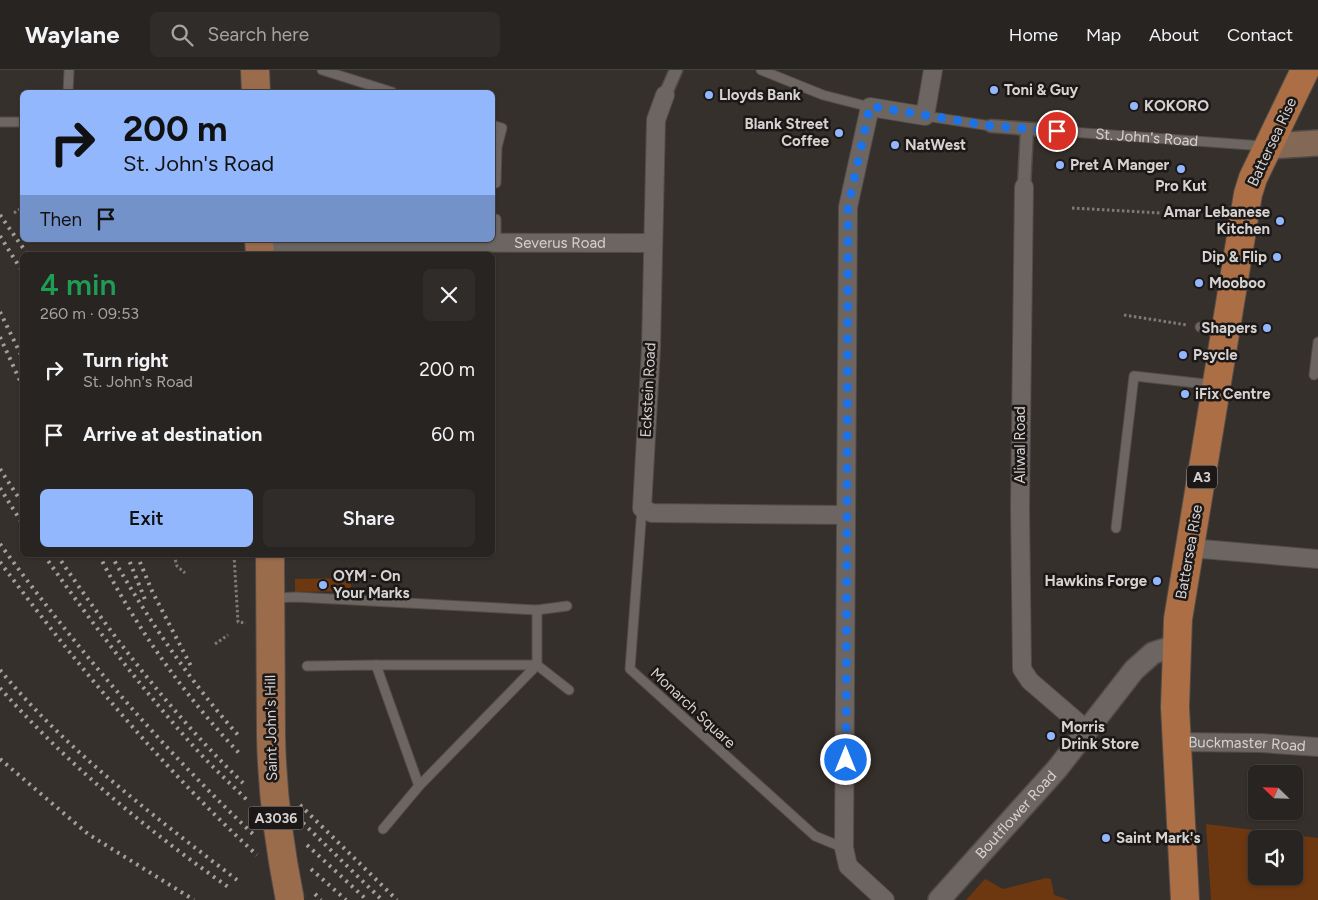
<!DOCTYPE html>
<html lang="en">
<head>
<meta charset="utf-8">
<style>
	:root { --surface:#282421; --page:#302c2a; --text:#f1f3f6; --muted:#a5a4a5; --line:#44413f; --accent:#92b7fd }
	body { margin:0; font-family:Figtree,sans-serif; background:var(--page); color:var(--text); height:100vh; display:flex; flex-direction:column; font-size:19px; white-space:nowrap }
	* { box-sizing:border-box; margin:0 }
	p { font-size:16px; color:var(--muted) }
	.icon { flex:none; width:28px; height:28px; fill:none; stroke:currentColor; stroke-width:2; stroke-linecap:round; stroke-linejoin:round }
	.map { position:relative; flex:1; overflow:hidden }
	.panel { position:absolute; left:20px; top:182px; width:475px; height:305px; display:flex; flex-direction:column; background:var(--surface); border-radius:8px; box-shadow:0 1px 4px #0004,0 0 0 1px var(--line) }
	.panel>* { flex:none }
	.guide { position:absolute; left:20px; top:20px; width:475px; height:152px; border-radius:8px; box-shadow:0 1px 4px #0004,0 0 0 1px var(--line); background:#92b7fd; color:#111; overflow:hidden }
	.needle { width:32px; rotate:293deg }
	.buttons { position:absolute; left:1248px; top:695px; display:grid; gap:10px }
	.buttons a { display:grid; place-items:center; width:55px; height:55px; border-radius:8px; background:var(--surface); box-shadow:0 1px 4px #0004,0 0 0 1px var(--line); font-size:25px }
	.pin { position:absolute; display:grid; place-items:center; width:42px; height:42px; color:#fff; margin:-21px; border:2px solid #fff; border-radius:50%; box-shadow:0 1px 5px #0007 }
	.me { position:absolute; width:55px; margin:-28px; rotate:0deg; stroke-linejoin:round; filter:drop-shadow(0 0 4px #0008) }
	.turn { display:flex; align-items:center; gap:18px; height:105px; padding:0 20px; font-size:22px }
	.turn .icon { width:65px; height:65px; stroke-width:2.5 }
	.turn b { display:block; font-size:35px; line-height:42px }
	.then { display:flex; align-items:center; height:48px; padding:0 20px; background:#0003; gap:10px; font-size:19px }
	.round { display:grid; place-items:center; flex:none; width:52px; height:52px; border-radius:8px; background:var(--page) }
	.head { display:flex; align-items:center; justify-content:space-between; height:85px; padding:0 20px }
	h1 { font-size:30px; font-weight:600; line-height:38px; color:#1e9e55 }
	.action { display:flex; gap:10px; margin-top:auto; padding:10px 20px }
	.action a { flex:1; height:58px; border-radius:8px; background:var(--accent); color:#111; font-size:20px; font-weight:600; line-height:58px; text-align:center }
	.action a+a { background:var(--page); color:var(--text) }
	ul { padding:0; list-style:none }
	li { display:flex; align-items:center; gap:15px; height:65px; padding:0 20px }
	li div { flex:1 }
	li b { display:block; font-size:19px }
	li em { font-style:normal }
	header { display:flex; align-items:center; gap:30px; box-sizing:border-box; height:70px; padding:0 25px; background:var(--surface); border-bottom:1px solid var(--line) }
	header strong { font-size:24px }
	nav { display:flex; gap:28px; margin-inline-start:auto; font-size:18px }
	.search { width:350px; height:45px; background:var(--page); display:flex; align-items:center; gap:12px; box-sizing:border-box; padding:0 18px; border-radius:8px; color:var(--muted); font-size:19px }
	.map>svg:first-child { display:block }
</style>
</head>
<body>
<header>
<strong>Waylane</strong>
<div class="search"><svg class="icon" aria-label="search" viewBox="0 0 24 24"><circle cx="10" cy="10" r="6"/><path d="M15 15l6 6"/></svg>Search here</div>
<nav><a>Home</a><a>Map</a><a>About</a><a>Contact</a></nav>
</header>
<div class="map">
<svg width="1318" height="830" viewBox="0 0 1318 830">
	<rect width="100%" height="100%" fill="#36302c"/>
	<path fill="#6d3710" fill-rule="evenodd" d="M351,508v13l-56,1v-13z
		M1206,754l112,14v62h-107zM1256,769h38v37h-38z
		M1046,808l5,1 3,16 15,5h-103l19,-21 18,10z"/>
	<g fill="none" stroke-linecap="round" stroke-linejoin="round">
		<defs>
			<g id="service">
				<path d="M322,0l70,22"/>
				<path d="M761,0l62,25 47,12"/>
				<path d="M68,22l1,-21"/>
				<path d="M925,46l66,10"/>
				<path d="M0,52h22"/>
				<path d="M492,55l10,3 -5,19 -1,36"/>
				<path id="s1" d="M1057,61l207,15"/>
				<path d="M496,149v23"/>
				<path d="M1200,257l22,3"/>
				<path d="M1314,305l4,-33"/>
				<path d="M642,438l-12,161 185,167 29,12"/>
				<path d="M1116,458l18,-152 81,9"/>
				<path d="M272,528l24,-1 241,13"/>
				<path d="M376,595h161l32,25"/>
				<path d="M307,596l69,-1 43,121 -36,43"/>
				<path d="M419,716l118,-121v-55l30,-4"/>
			</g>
			<path id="pedestrian" d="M665,25l11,-25
				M991,56l66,5
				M1024,117l3,-58"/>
			<g id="minor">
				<path d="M665,25l-9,25 -5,228 -9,160 10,5 194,2"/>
				<path d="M1024,117l-4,319 2,163 8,12 58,50"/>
				<path id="s2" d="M259,172l393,1"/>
				<path d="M1190,478l128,11"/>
				<path id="s3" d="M1176,672l85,1 57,4"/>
				<path d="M885,830l-37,-34 -4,-18 4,-641 22,-100 55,9 8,-46"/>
			</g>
			<g id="tertiary">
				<path id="s4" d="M939,830l118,-131 77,-99 19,-17 22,-7"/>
			</g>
			<path id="secondary" d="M1270,76l48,-3"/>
			<path id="primary" d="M255,0l1,22
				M259,170l1,15
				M270,485l1,181"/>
			<path id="trunk" d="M1185,830l-10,-193 3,-88 70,-425 5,-16 52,-108"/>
		</defs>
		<use href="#service" stroke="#514c49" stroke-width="11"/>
		<use href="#pedestrian" stroke="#514c49" stroke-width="15"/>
		<use href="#minor" stroke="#514c49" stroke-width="20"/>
		<use href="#tertiary" stroke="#514c49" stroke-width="24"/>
		<use href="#secondary" stroke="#514c49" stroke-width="28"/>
		<use href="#primary" stroke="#514c49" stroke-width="30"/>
		<use href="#trunk" stroke="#514c49" stroke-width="30"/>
		<path stroke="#7f7a77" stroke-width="3" stroke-dasharray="2.5 2.5" stroke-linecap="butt" d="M1072,138l89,5
			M14,143l6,-4
			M1124,245l63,10
			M174,485l3,11 8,7
			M234,485l4,67 8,1
			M215,574l13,-9"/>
		<use href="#service" stroke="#6c6561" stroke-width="9"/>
		<use href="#pedestrian" stroke="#6c6561" stroke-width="12"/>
		<use href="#minor" stroke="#6c6561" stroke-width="18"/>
		<use href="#tertiary" stroke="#6c6561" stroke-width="21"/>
		<use href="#secondary" stroke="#846856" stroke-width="25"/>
		<use href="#primary" stroke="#9b6c4c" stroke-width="28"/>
		<use href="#trunk" stroke="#ab6e45" stroke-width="28"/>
		<path stroke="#a49f9c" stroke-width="4" stroke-dasharray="2.5 5" stroke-linecap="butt" d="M0,145l28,40
			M0,166l22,35
			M0,242l22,45
			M0,267l22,48
			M0,399l22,34
			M0,418l22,35
			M0,474c76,104 160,202 253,290
			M44,485c47,67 97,133 152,194 16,18 34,34 51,51
			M57,485c55,81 116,160 186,228
			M99,485c36,71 85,140 140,198
			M111,485c37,64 78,125 127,180
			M127,485l19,47
			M137,485l15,36 40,77
			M0,492c75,101 164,208 257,293
			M0,600c68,82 154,146 237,210
			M0,618c68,77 147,142 231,201
			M0,689l88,75 106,66
			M300,735l97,95
			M303,753l79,77
			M307,775l60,55
			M311,799l35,31
			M315,824l6,6"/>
		<defs>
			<path id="primary-bridge" d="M271,666c1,56 8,109 19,164"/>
		</defs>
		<use href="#primary-bridge" stroke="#514c49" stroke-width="30" stroke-linecap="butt"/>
		<use href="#primary-bridge" stroke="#9b6c4c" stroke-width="28"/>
	</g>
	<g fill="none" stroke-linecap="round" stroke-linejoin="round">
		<path stroke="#1a73e8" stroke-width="9" stroke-dasharray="0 16.2" d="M846,690l2,-553 22,-101 121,20 66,5"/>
	</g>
	<g fill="#92b7fd" stroke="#1b1817" stroke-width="2">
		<circle cx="994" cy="20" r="5"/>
		<circle cx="709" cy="25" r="5"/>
		<circle cx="1134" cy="36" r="5"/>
		<circle cx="839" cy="63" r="5"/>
		<circle cx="895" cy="75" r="5"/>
		<circle cx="1060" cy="95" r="5"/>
		<circle cx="1181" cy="99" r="5"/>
		<circle cx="1280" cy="151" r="5"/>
		<circle cx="1277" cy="187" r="5"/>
		<circle cx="1199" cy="213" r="5"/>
		<circle cx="1267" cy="258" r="5"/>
		<circle cx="1183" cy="285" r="5"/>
		<circle cx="1185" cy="324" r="5"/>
		<circle cx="1157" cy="511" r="5"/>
		<circle cx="323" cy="515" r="5"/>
		<circle cx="1051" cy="666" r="5"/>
		<circle cx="1106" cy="768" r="5"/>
	</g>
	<g text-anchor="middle" stroke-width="5" stroke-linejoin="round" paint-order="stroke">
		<g fill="#1b1817" stroke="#9e9a98" stroke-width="1">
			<rect x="1187" y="395.5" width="30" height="23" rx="4"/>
			<rect x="248.5" y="736.5" width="55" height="23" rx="4"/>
		</g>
		<g font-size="14" font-weight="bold" fill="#d6d2d0">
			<text x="1202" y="412">A3</text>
			<text x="276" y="753">A3036</text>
		</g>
		<g font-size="15" font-weight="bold" fill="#d6d2d0" stroke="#1b1817" text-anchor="start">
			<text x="1004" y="25">Toni &amp; Guy</text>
			<text x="719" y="30">Lloyds Bank</text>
			<text x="1144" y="41">KOKORO</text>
			<text x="829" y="59" text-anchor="end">Blank Street<tspan x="829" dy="17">Coffee</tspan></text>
			<text x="905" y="80">NatWest</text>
			<text x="1070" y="100">Pret A Manger</text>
			<text x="1181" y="121" text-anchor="middle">Pro Kut</text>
			<text x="1270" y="147" text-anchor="end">Amar Lebanese<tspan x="1270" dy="17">Kitchen</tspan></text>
			<text x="1267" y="192" text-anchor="end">Dip &amp; Flip</text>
			<text x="1209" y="218">Mooboo</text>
			<text x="1257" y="263" text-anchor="end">Shapers</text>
			<text x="1193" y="290">Psycle</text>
			<text x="1195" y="329">iFix Centre</text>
			<text x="333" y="511">OYM - On<tspan x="333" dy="17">Your Marks</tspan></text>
			<text x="1147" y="516" text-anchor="end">Hawkins Forge</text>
			<text x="1061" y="662">Morris<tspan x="1061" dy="17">Drink Store</tspan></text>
			<text x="1116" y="773">Saint Mark's</text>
		</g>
		<g font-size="15" fill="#d6d2d0" stroke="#1b1817">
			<text dy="5" stroke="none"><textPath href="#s1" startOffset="90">St. John's Road</textPath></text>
			<text transform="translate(1272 72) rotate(-65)" y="5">Battersea Rise</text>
			<text dy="5" stroke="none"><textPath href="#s2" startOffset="301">Severus Road</textPath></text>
			<text transform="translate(648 320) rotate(-87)" y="5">Eckstein Road</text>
			<text transform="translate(1020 375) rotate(-90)" y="5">Aliwal Road</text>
			<text transform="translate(1189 482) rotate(-80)" y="5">Battersea Rise</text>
			<text transform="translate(693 638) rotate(43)" y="5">Monarch Square</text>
			<text transform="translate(271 658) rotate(-91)" y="5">Saint John's Hill</text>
			<text dy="5" stroke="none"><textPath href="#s3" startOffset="71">Buckmaster Road</textPath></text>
			<text dy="5" stroke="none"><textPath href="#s4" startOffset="115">Boutflower Road</textPath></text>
		</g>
	</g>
</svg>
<div class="buttons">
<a><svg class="needle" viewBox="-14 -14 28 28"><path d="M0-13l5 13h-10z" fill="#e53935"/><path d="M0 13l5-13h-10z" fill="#a5a4a5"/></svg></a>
<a><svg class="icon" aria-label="sound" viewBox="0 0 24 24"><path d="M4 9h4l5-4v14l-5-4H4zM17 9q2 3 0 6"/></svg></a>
</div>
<div class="pin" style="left:1057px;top:61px;background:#d93025"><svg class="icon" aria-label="arrive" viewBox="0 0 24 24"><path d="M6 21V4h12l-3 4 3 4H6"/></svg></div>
<svg class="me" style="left:846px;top:690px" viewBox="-20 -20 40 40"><circle r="17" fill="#1a73e8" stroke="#fff" stroke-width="3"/><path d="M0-11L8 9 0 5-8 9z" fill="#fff"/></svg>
<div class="guide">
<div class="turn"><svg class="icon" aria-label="right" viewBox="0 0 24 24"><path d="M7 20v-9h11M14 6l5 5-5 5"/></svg><div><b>200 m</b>St. John's Road</div></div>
<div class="then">Then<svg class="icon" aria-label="arrive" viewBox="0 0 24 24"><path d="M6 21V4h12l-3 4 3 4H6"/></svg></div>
</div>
<section class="panel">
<div class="head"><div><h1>4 min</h1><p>260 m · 09:53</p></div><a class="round"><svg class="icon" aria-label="close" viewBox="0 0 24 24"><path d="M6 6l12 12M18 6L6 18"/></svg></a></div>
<ul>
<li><svg class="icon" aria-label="right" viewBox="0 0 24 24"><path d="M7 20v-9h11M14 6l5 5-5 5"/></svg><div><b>Turn right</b><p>St. John's Road</p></div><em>200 m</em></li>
<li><svg class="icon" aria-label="arrive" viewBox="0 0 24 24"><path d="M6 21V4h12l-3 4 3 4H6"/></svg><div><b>Arrive at destination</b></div><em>60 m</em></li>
</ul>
<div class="action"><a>Exit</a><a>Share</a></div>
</section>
</div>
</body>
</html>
